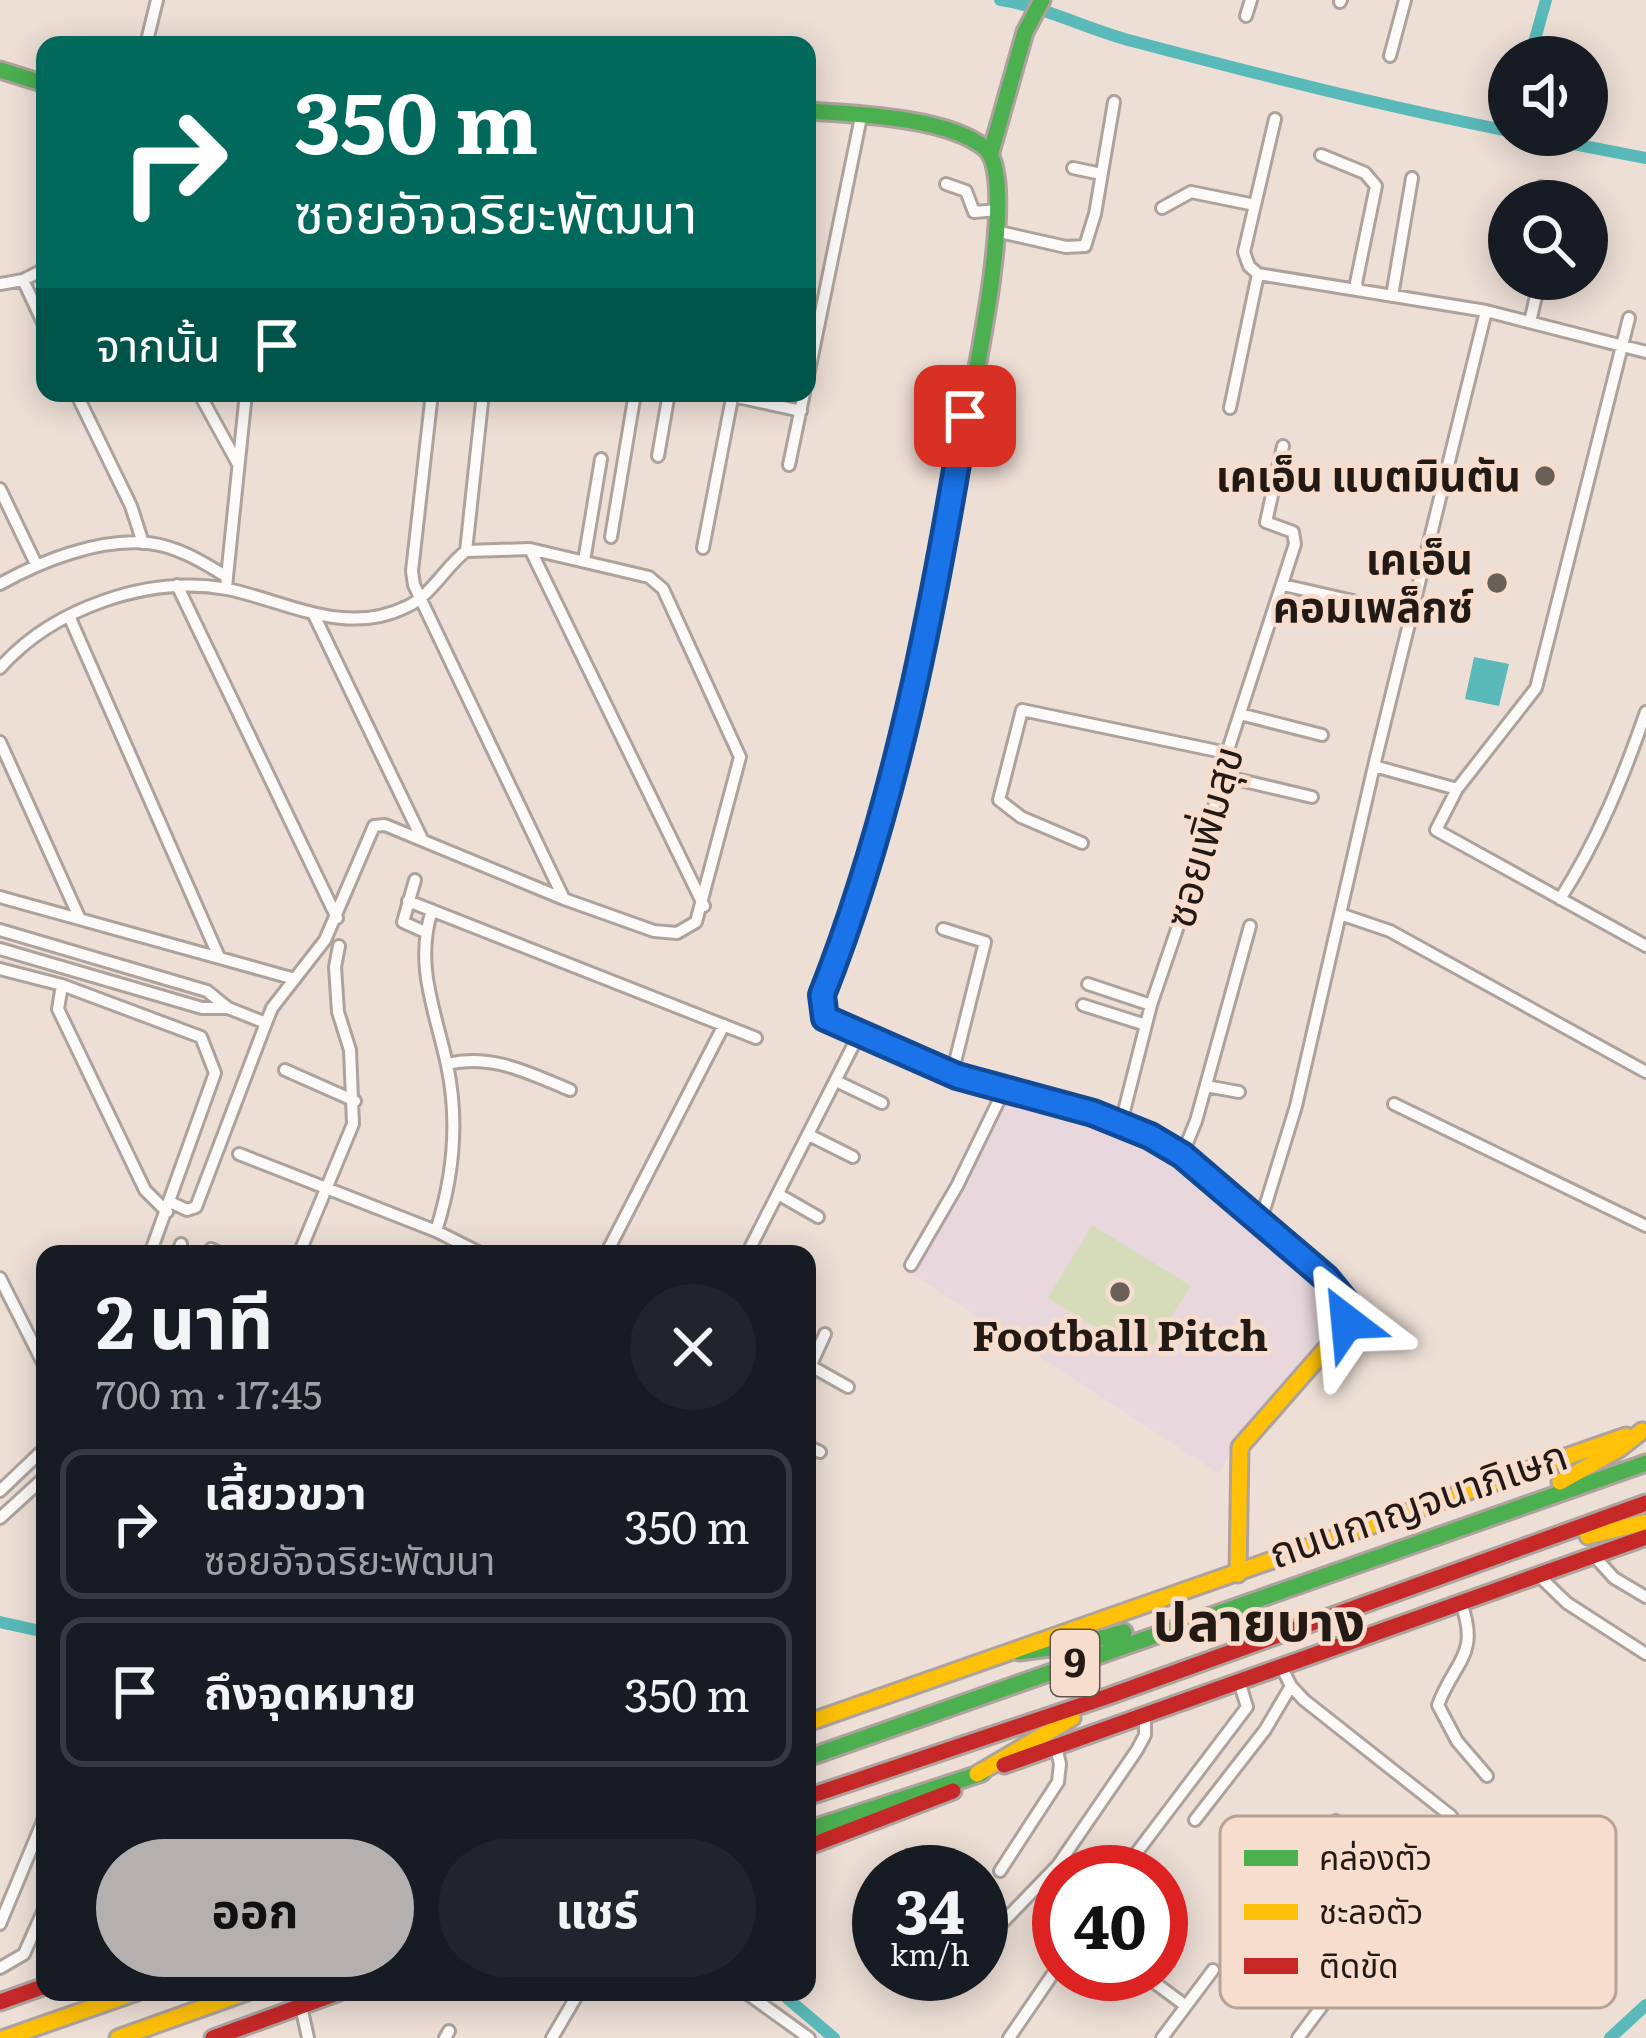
<!DOCTYPE html>
<html lang="th">
<head>
<meta charset="utf-8">
<style>
	:root { --surface:#171b24; --page:#20242c; --text:#f1f3f6; --muted:#9ea1a6; --line:#363941; --accent:#b4b0af }
	body { margin:0; font-family:Literata,"Noto Sans Thai",serif; background:var(--page); color:var(--text); height:100vh; display:flex; flex-direction:column; font-size:45px; white-space:nowrap }
	* { box-sizing:border-box; margin:0 }
	p { font-size:39px; color:var(--muted) }
	.icon { flex:none; width:66px; height:66px; fill:none; stroke:currentColor; stroke-width:2; stroke-linecap:round; stroke-linejoin:round }
	.map { position:relative; flex:1; overflow:hidden }
	.drawer { position:absolute; left:36px; top:1245px; width:780px; height:756px; display:flex; flex-direction:column; background:var(--surface); border-radius:24px; box-shadow:0 6px 30px #0003 }
	.drawer>* { flex:none }
	.banner { position:absolute; left:36px; top:36px; width:780px; height:366px; border-radius:24px; box-shadow:0 6px 30px #0003; background:#00695c; color:#fff; overflow:hidden }
	.tools { position:absolute; left:1488px; top:36px; display:grid; gap:24px }
	.tools a { display:grid; place-items:center; width:120px; height:120px; border-radius:50%; background:var(--surface); box-shadow:0 6px 30px #0003; font-size:60px }
	.speed { position:absolute; left:852px; top:1845px; display:flex; gap:24px; font-size:60px; font-weight:700; text-align:center }
	.speed>* { display:grid; place-content:center; width:156px; height:156px; border-radius:50%; background:var(--surface); box-shadow:0 6px 30px #0003; line-height:1 }
	.speed small { font-size:30px; font-weight:400 }
	.speed .limit { border:18px solid #d22; background:#fff; color:#111 }
	.pin { position:absolute; display:grid; place-items:center; width:102px; height:102px; color:#fff; margin:-51px; border-radius:24px; box-shadow:0 6px 18px #0006 }
	.me { position:absolute; width:132px; margin:-66px; rotate:331deg; stroke-linejoin:round; filter:drop-shadow(0 0 9px #0008) }
	.turn { display:flex; align-items:center; gap:42px; height:252px; padding:0 60px; font-size:54px }
	.turn .icon { width:156px; height:156px; stroke-width:2.5 }
	.turn b { display:block; font-size:84px; line-height:102px }
	.then { display:flex; align-items:center; height:114px; padding:0 60px; background:#0003; gap:24px; font-size:45px }
	.round { display:grid; place-items:center; flex:none; width:126px; height:126px; border-radius:63px; background:var(--page) }
	.summary { display:flex; align-items:center; justify-content:space-between; height:204px; padding:0 60px }
	h1 { font-size:72px; font-weight:700; line-height:90px }
	.primary-button { display:flex; gap:24px; margin-top:auto; padding:24px 60px }
	.primary-button a { flex:1; height:138px; border-radius:72px; background:var(--accent); color:#111; font-size:48px; font-weight:700; line-height:138px; text-align:center }
	.primary-button a+a { background:var(--page); color:var(--text) }
	ul { padding:0; list-style:none }
	li { display:flex; align-items:center; gap:36px; height:150px; margin:0 24px 18px; padding:0 36px; border:6px solid var(--line); border-radius:24px }
	li div { flex:1 }
	li b { display:block; font-size:45px }
	li em { font-style:normal }
	.map>svg:first-child { display:block }
</style>
</head>
<body>
<div class="map">
<svg width="1646" height="2038" viewBox="0 0 1646 2038">
	<rect width="100%" height="100%" fill="#eddfd6"/>
	<path fill="#e8d8dd" d="M1002,1099l119,32 82,52 137,125v13l-98,115 -24,37 -309,-201z"/>
	<path fill="#d6dcb9" d="M1092,1225l99,61 -46,71 -97,-59z"/>
	<path fill="#59bab9" d="M1474,657l35,7 -10,42 -34,-7z"/>
	<g fill="none" stroke-linecap="round" stroke-linejoin="round">
		<path stroke="#59bab9" stroke-width="12" d="M1000,0c47,7 86,29 132,41 125,33 250,65 377,90
			M1530,57l16,-57
			M1527,135l119,23
			M0,1622l45,10
			M780,1992l54,46
			M1610,2038l36,-33"/>
		<defs>
			<path id="street" d="M1340,2l1,-2
				M1246,16l5,-16
				M146,45l11,-45
				M532,45l1,-1
				M1390,56l15,-56
				M1275,119l-31,133 5,14 9,8 228,37 160,41
				M1321,155l44,18 11,13 -20,97 2,7
				M1073,168l28,6
				M946,184l20,7 8,21 25,-2
				M1541,187l6,14
				M1162,208l29,-16 64,13
				M1000,232l66,15 19,-1 10,-32 19,-112
				M23,280l22,47
				M0,284l23,-4 22,-11
				M1392,296l20,-118
				M1629,318l-93,370 -79,101 -21,41 210,116
				M1530,322l10,-43
				M807,381l54,-264
				M76,393l55,113 12,37
				M199,393l39,71
				M432,393l-20,178 2,14 150,314
				M733,396l68,15
				M1230,408l28,-134
				M658,456l11,-63
				M789,465l15,-72
				M0,489l36,75
				M611,537l24,-144
				M703,548l30,-155
				M530,549l174,357
				M466,551l17,-158
				M584,561l17,-102
				M227,577l19,-184
				M0,584c41,-23 99,-46 148,-41 29,3 55,19 79,34l-1,12
				M177,585l160,333
				M1283,585l70,16
				M314,615l108,224
				M69,616l150,341
				M0,668c53,-60 149,-93 227,-79 59,12 118,48 179,18 25,-11 39,-40 60,-56l64,-2 119,28 14,12 77,168 -44,165 -19,11 -23,-2 -90,-32 -179,-74 -11,1 -49,114 -53,68 -6,15
				M1240,714l82,21
				M0,742l79,175
				M1374,766l83,23
				M1223,776l89,21
				M1082,843l-61,-26 -22,-17 23,-90 205,43
				M415,880l-12,42 22,10
				M0,897l295,82
				M1560,899c38,-59 63,-121 86,-187
				M408,901l348,137
				M432,910c-18,56 4,102 15,155 12,56 6,113 -11,166
				M1340,914l50,17 256,141
				M943,929l42,13 -33,132
				M0,930l207,61 21,17 38,15 -70,184 -9,3 -17,-8
				M0,949l202,59h26
				M0,969l62,16 139,52 14,36 -65,181
				M1088,984l63,21
				M62,985l-4,24 87,181 22,22
				M1083,1005l63,20
				M447,1064c44,-11 82,9 123,26
				M285,1070l70,31
				M836,1081l46,22
				M1206,1086l33,6
				M1394,1104l252,122
				M1121,1123l30,-118 52,-152 24,-100 68,-209 -2,-12 -27,-10 17,-76
				M809,1135l44,22
				M239,1154l197,77 46,23
				M1182,1155l14,-34 54,-195
				M778,1194l40,23
				M1260,1223l36,-117 78,-340 112,-455
				M211,1249l11,5
				M177,1254l4,-10
				M299,1254l54,-130 -3,-74 -12,-38 -3,-45 4,-21
				M606,1254l118,-229
				M747,1254l111,-218
				M911,1265l46,-79 48,-98
				M0,1278l45,89
				M807,1364l41,23
				M809,1369l16,-35
				M807,1446l13,6
				M0,1491l45,-43
				M0,1518l45,-41
				M1594,1556l20,22 32,19
				M1538,1575l29,28 79,51
				M1461,1603c19,52 -6,57 -23,102l19,36 30,35
				M1281,1666l10,20 13,14 147,116 5,11 -158,211
				M1195,1820l70,-90 26,-44
				M1336,1821l82,59
				M1000,1871l58,-89 2,-18 -4,-17
				M1122,1872l125,-165 -8,-26
				M0,1924l45,-108
				M981,1945l77,-80 79,-115 8,-15v-20
				M0,1968l24,-14 21,-47
				M1143,1974l43,32
				M745,1992l64,46
				M301,2006l7,32
				M445,2038l4,-7
				M552,2038l27,-46
				M1009,2038l50,-73
				M1162,2038l51,-68"/>
			<path id="fast" d="M0,70l45,14
				M807,111c47,3 141,6 178,37 40,34 -26,301 -36,359
				M991,152l34,-120 17,-32
				M1019,1652l61,-8 44,-12
				M807,1758l839,-295
				M807,1830l175,-57"/>
			<path id="slow" d="M1113,1121l69,34 161,141 6,20 -5,12 -104,119 -2,127
				M1560,1482l59,-33 23,-18
				M1588,1536l58,-14
				M807,1723l819,-287
				M977,1774l95,-56
				M5,2038l132,-46
				M118,2038l129,-46"/>
			<path id="jam" d="M949,507l-59,278 -68,210 3,23 6,6 126,52 156,45
				M1004,1765l642,-228
				M807,1797l302,-101 537,-193
				M807,1847l146,-56
				M0,2002l45,-16
				M213,2038l127,-46"/>
		</defs>
		<use href="#street" stroke="#ada29c" stroke-width="16"/>
		<use href="#fast" stroke="#ada29c" stroke-width="21"/>
		<use href="#slow" stroke="#ada29c" stroke-width="21"/>
		<use href="#jam" stroke="#ada29c" stroke-width="21"/>
		<use href="#street" stroke="#fcfaf9" stroke-width="10"/>
		<use href="#fast" stroke="#4caf50" stroke-width="15"/>
		<use href="#slow" stroke="#ffc107" stroke-width="15"/>
		<use href="#jam" stroke="#c62828" stroke-width="15"/>
	</g>
	<g fill="none" stroke-linecap="round" stroke-linejoin="round">
		<defs>
			<path id="route" d="M965,416c-32,195 -70,394 -143,579l3,23 132,58 136,37 57,23 32,19 144,123 22,27 -1,17"/>
		</defs>
		<use href="#route" stroke="#114b97" stroke-width="30"/>
		<use href="#route" stroke="#1a73e8" stroke-width="21"/>
	</g>
	<g fill="#6a5f59" stroke="#f6ddcd" stroke-width="4.5">
		<circle cx="1545" cy="476" r="12"/>
		<circle cx="1497" cy="583" r="12"/>
		<circle cx="1120" cy="1292" r="12"/>
	</g>
	<g text-anchor="middle" stroke-width="9" stroke-linejoin="round" paint-order="stroke">
		<rect fill="#f6ddcd" stroke="#62544c" stroke-width="3" x="1051" y="1630" width="48" height="66" rx="9"/>
		<g font-size="39" font-weight="bold" fill="#231a15">
			<text x="1075" y="1677">9</text>
		</g>
		<g font-size="42" font-weight="bold" fill="#231a15" stroke="#f6ddcd" text-anchor="end">
			<text x="1521" y="491">เคเอ็น แบตมินตัน</text>
			<text x="1473" y="574">เคเอ็น<tspan x="1473" dy="48">คอมเพล็กซ์</tspan></text>
			<text x="1120" y="1351" text-anchor="middle">Football Pitch</text>
		</g>
		<g font-size="42" fill="#231a15" stroke="#f6ddcd">
			<text transform="translate(1204 837) rotate(-74)" y="15">ซอยเพิ่มสุข</text>
			<text transform="translate(1418 1504) rotate(-19)" y="15">ถนนกาญจนาภิเษก</text>
		</g>
		<g font-size="54" font-weight="bold" fill="#231a15" stroke="#f6ddcd">
			<text x="1259" y="1641">ปลายบาง</text>
		</g>
	</g>
	<rect x="1220" y="1816" width="396" height="192" rx="18" fill="#f6ddcd" stroke="#b7a296" stroke-width="3"/>
	<rect x="1244" y="1850" width="54" height="16" fill="#4caf50"/>
	<rect x="1244" y="1904" width="54" height="16" fill="#ffc107"/>
	<rect x="1244" y="1958" width="54" height="16" fill="#c62828"/>
	<g font-size="33" fill="#231a15">
		<text x="1319" y="1870">คล่องตัว</text>
		<text x="1319" y="1924">ชะลอตัว</text>
		<text x="1319" y="1978">ติดขัด</text>
	</g>
</svg>
<div class="tools">
<a><svg class="icon" aria-label="sound" viewBox="0 0 24 24"><path d="M4 9h4l5-4v14l-5-4H4zM17 9q2 3 0 6"/></svg></a>
<a><svg class="icon" aria-label="search" viewBox="0 0 24 24"><circle cx="10" cy="10" r="6"/><path d="M15 15l6 6"/></svg></a>
</div>
<div class="speed"><div>34<small>km/h</small></div><div class="limit">40</div></div>
<div class="pin" style="left:965px;top:416px;background:#d93025"><svg class="icon" aria-label="arrive" viewBox="0 0 24 24"><path d="M6 21V4h12l-3 4 3 4H6"/></svg></div>
<svg class="me" style="left:1347px;top:1322px" viewBox="-20 -20 40 40"><path d="M0-17L14 15 0 8-14 15z" fill="#1a73e8" stroke="#fff" stroke-width="4"/></svg>
<div class="banner">
<div class="turn"><svg class="icon" aria-label="right" viewBox="0 0 24 24"><path d="M7 20v-9h11M14 6l5 5-5 5"/></svg><div><b>350 m</b>ซอยอัจฉริยะพัฒนา</div></div>
<div class="then">จากนั้น<svg class="icon" aria-label="arrive" viewBox="0 0 24 24"><path d="M6 21V4h12l-3 4 3 4H6"/></svg></div>
</div>
<section class="drawer">
<div class="summary"><div><h1>2 นาที</h1><p>700 m · 17:45</p></div><a class="round"><svg class="icon" aria-label="close" viewBox="0 0 24 24"><path d="M6 6l12 12M18 6L6 18"/></svg></a></div>
<ul>
<li><svg class="icon" aria-label="right" viewBox="0 0 24 24"><path d="M7 20v-9h11M14 6l5 5-5 5"/></svg><div><b>เลี้ยวขวา</b><p>ซอยอัจฉริยะพัฒนา</p></div><em>350 m</em></li>
<li><svg class="icon" aria-label="arrive" viewBox="0 0 24 24"><path d="M6 21V4h12l-3 4 3 4H6"/></svg><div><b>ถึงจุดหมาย</b></div><em>350 m</em></li>
</ul>
<div class="primary-button"><a>ออก</a><a>แชร์</a></div>
</section>
</div>
</body>
</html>
